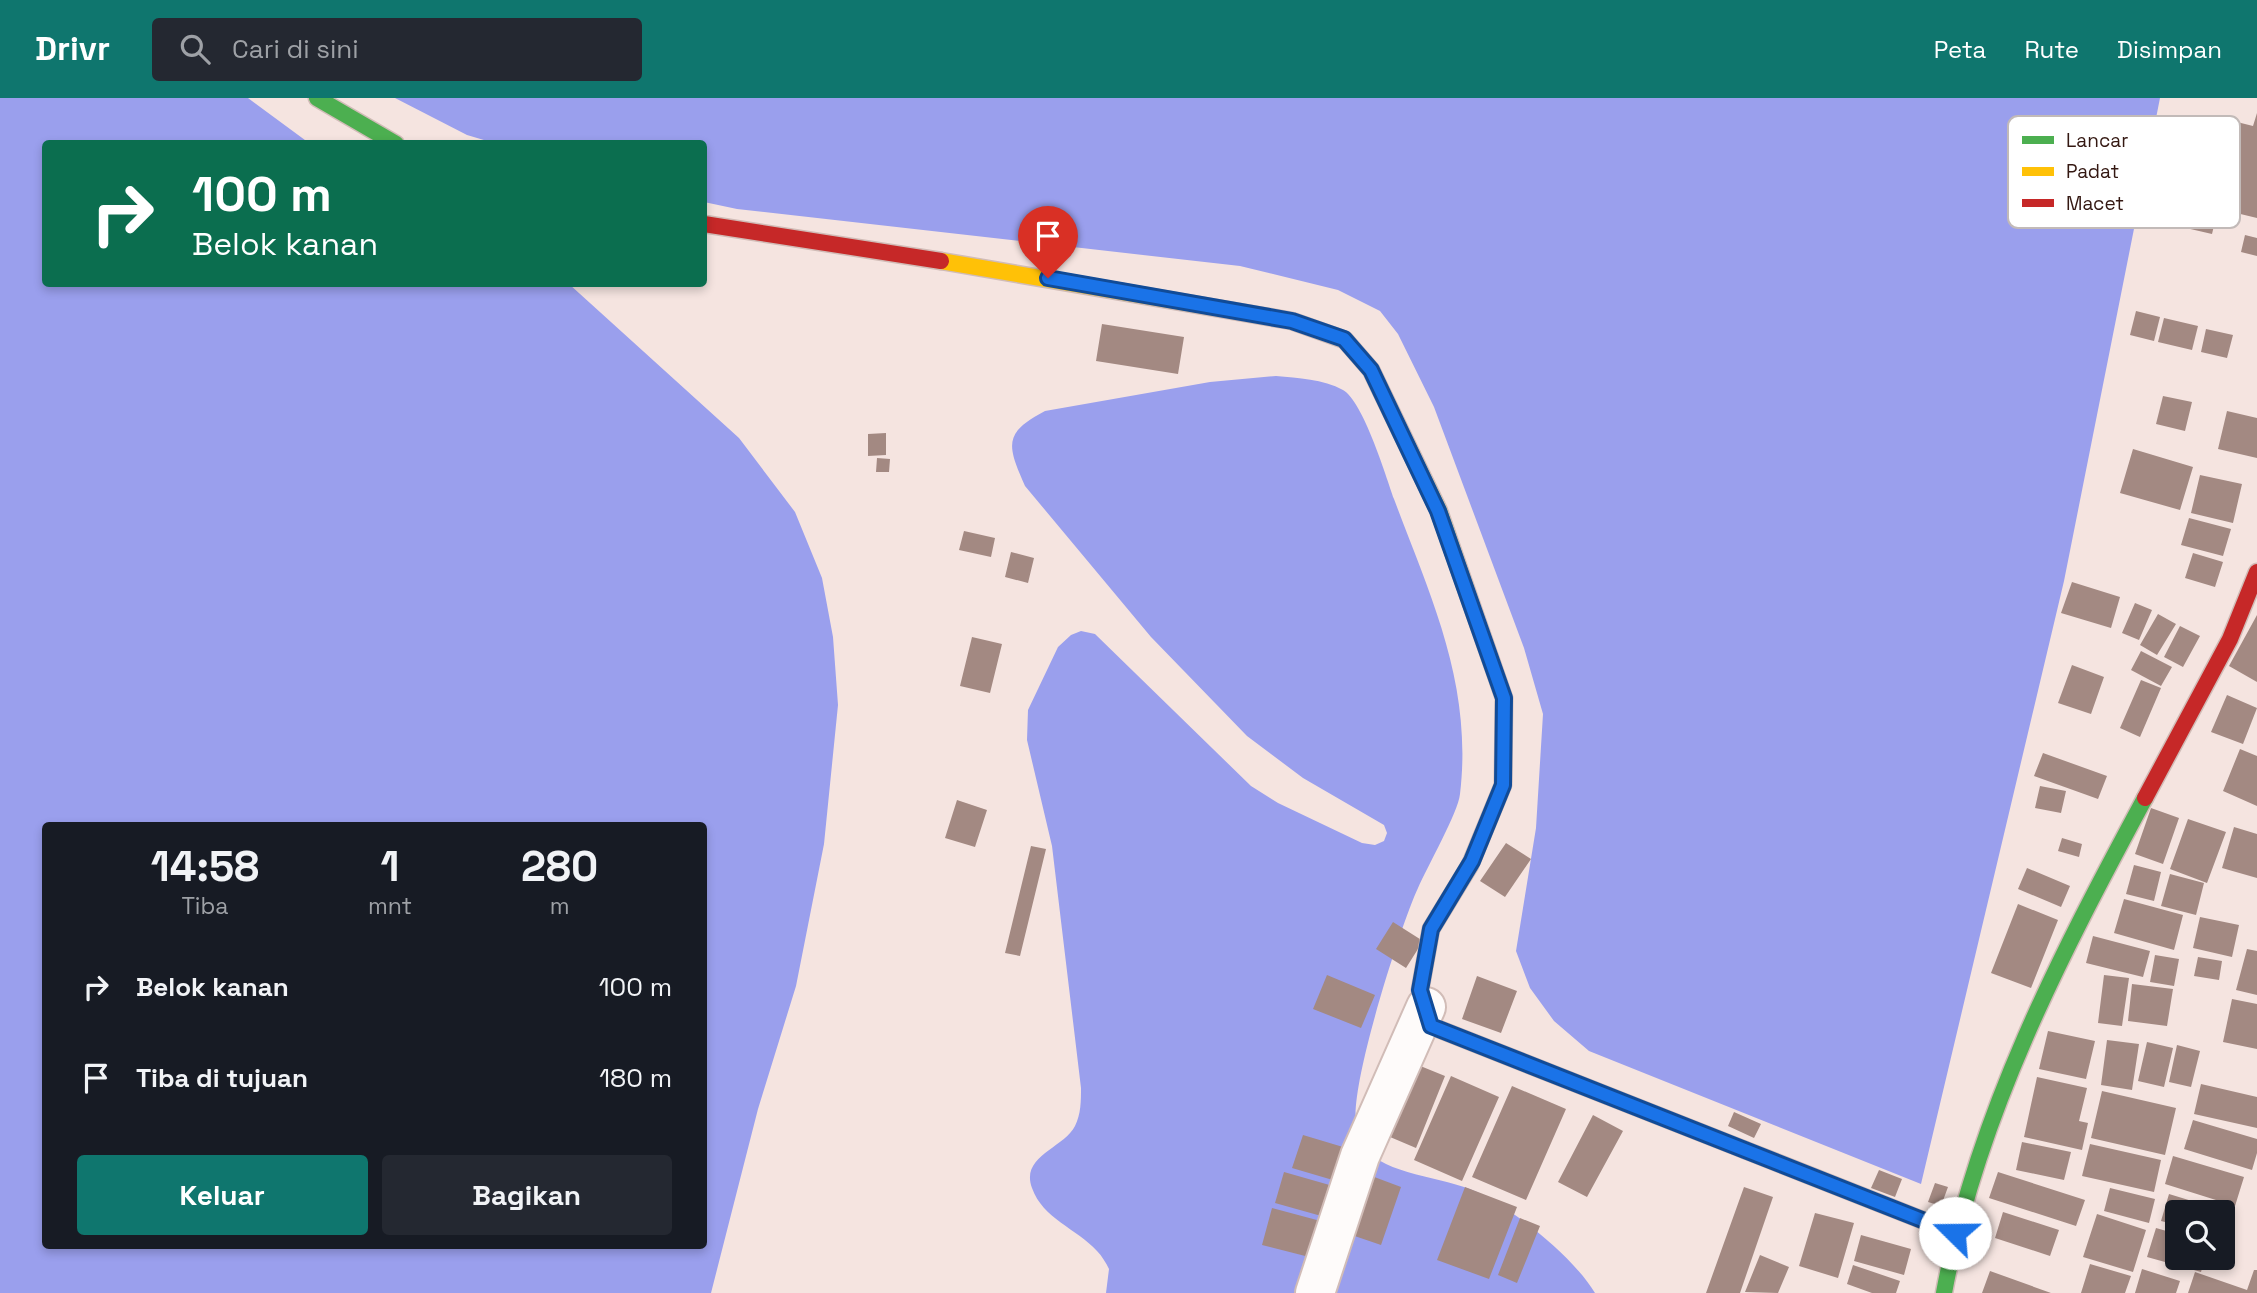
<!DOCTYPE html>
<html lang="id">
<head>
<meta charset="utf-8">
<style>
	:root { --surface:#171b24; --page:#242831; --text:#f1f3f6; --muted:#9ea1a6; --accent:#0f766e }
	body { margin:0; font-family:"Space Grotesk",sans-serif; background:var(--page); color:var(--text); height:100vh; display:flex; flex-direction:column; font-size:26px; white-space:nowrap }
	* { box-sizing:border-box; margin:0 }
	p { font-size:23px; color:var(--muted) }
	.icon { flex:none; width:38px; height:38px; fill:none; stroke:currentColor; stroke-width:2; stroke-linecap:round; stroke-linejoin:round }
	.map { position:relative; flex:1; overflow:hidden }
	.sheet { position:absolute; left:42px; top:724px; width:665px; height:427px; display:flex; flex-direction:column; background:var(--surface); border-radius:7px; box-shadow:0 4px 10px #0003 }
	.sheet>* { flex:none }
	.guide { position:absolute; left:42px; top:42px; width:665px; height:147px; border-radius:7px; box-shadow:0 4px 10px #0003; background:#0b6e4f; color:#fff; overflow:hidden }
	.tools { position:absolute; left:2165px; top:1102px; display:grid; gap:14px }
	.tools a { display:grid; place-items:center; width:70px; height:70px; border-radius:7px; background:var(--surface); box-shadow:0 4px 10px #0003; font-size:35px }
	.pin { position:absolute; display:grid; place-items:center; width:60px; height:60px; color:#fff; margin:-72px -30px; border-radius:50% 50% 50% 0; rotate:-45deg; box-shadow:0 0 7px #0007 }
	.pin .icon { rotate:45deg }
	.me { position:absolute; width:77px; margin:-38px; rotate:292deg; stroke-linejoin:round; filter:drop-shadow(0 0 5px #0008) }
	.turn { display:flex; align-items:center; gap:24px; height:147px; padding:0 35px; font-size:32px }
	.turn .icon { width:91px; height:91px; stroke-width:2.5 }
	.turn b { display:block; font-size:49px; line-height:60px }
	.eta { display:flex; justify-content:space-evenly; align-items:center; height:119px; text-align:center }
	.eta b { font-size:42px; font-weight:800; line-height:49px }
	.button { display:flex; gap:14px; margin-top:auto; padding:14px 35px }
	.button a { flex:1; height:80px; border-radius:7px; background:var(--accent); color:#fff; font-size:28px; font-weight:800; line-height:80px; text-align:center }
	.button a+a { background:var(--page); color:var(--text) }
	ul { padding:0; list-style:none }
	li { display:flex; align-items:center; gap:21px; height:91px; padding:0 35px }
	li div { flex:1 }
	li b { display:block; font-size:26px }
	li em { font-style:normal }
	header { display:flex; align-items:center; gap:42px; box-sizing:border-box; height:98px; padding:0 35px; background:var(--accent); color:#fff }
	header strong { font-size:33px }
	nav { display:flex; gap:38px; margin-inline-start:auto; font-size:24px }
	.search { width:490px; height:63px; background:var(--page); display:flex; align-items:center; gap:18px; box-sizing:border-box; padding:0 24px; border-radius:7px; color:var(--muted); font-size:26px }
	.map>svg:first-child { display:block }
</style>
</head>
<body>
<header>
<strong>Drivr</strong>
<div class="search"><svg class="icon" aria-label="search" viewBox="0 0 24 24"><circle cx="10" cy="10" r="6"/><path d="M15 15l6 6"/></svg>Cari di sini</div>
<nav><a>Peta</a><a>Rute</a><a>Disimpan</a></nav>
</header>
<div class="map">
<svg width="2257" height="1195" viewBox="0 0 2257 1195">
	<rect width="100%" height="100%" fill="#f5e4e0"/>
	<path fill="#9a9fed" fill-rule="evenodd" d="M0,0h248l61,45 -263,1v140h523l170,154 56,74 27,66 11,59 5,68 -14,139 -28,142 -38,123 -47,184h-711zM704,728v420h-658v-420z
		M395,0h1765l-96,483 -143,603 -332,-133 -35,-30 -24,-33 -14,-37 20,-123 7,-114 -19,-66 -90,-241 -36,-73 -18,-23 -42,-21 -98,-24 -503,-57 -33,-7v-58l-210,-1 -27,-8z
		M1276,278c22,2 47,3 67,14 20,11 43,86 51,109 37,99 79,185 66,295 -2,19 -33,73 -42,94 -17,36 -72,207 -61,239 3,7 8,20 13,26 22,23 83,25 113,42 36,19 91,63 112,98h-489l3,-24c-3,-6 -7,-13 -12,-18 -21,-23 -54,-32 -65,-63 -12,-32 32,-40 43,-62 6,-12 6,-25 6,-38l-29,-242 -25,-106 1,-30 30,-63 13,-12 10,-4 14,3 156,152 27,17 84,40 13,2 9,-4 3,-8 -3,-8 -81,-47 -56,-42 -96,-99 -126,-151c-18,-41 -22,-53 20,-75l165,-29z"/>
	<path fill="#a38982" d="M2257,15v105l-29,-7 10,-42 -28,-6 11,-45 32,8z
		M2172,74l52,12 -12,50 -52,-12z
		M2245,137l12,3v18l-16,-4z
		M2136,213l24,6 -6,24 -24,-6z
		M2164,220l34,8 -6,24 -34,-8z
		M1102,226l82,13 -6,37 -82,-13z
		M2206,231l27,6 -6,23 -26,-6z
		M2163,298l29,6 -7,29 -29,-7z
		M2227,313l30,7v40l-39,-9z
		M886,335v22l-18,1v-22z
		M2133,351l60,18 -13,43 -60,-17z
		M877,360l13,1 -1,13h-13z
		M2200,377l42,9 -9,39 -42,-10z
		M2189,420l42,11 -8,27 -42,-11z
		M964,433l31,7 -4,19 -32,-7z
		M1011,454l23,6 -6,25 -23,-6z
		M2193,455l30,9 -8,25 -30,-9z
		M2072,484l48,15 -9,31 -50,-15z
		M2135,505l17,7 -13,30 -17,-7z
		M2158,516l18,10 -19,31 -17,-10z
		M2257,517v67l-28,-16z
		M2180,528l20,10 -17,31 -19,-10z
		M972,539l30,7 -12,49 -30,-7z
		M2141,553l31,16 -11,19 -30,-16z
		M2072,567l32,12 -13,37 -33,-11z
		M2141,582l20,8 -21,49 -20,-9z
		M2227,597l30,13 -14,36 -32,-12z
		M2240,651l17,7v50l-34,-15z
		M2043,655l64,23 -9,23 -64,-23z
		M2040,688l26,5 -5,22 -26,-5z
		M957,702l30,10 -12,37 -30,-9z
		M2151,710l28,10 -16,46 -28,-10z
		M2188,721l38,13 -19,51 -37,-14z
		M2234,729l23,7v44l-35,-10z
		M2062,740l20,6 -3,13 -21,-6z
		M1506,745l25,16 -26,38 -25,-16z
		M1031,748l15,3 -26,107 -15,-3z
		M2134,767l27,7 -7,29 -28,-7z
		M2027,770l43,18 -9,21 -43,-18z
		M2170,776l34,9 -8,32 -35,-9z
		M2124,801l59,16 -9,35 -60,-17z
		M2018,806l40,16 -27,68 -40,-15z
		M2200,819l39,8 -7,32 -39,-9z
		M1393,824l30,19 -17,27 -30,-19z
		M2093,838l57,15 -7,26 -57,-14z
		M2247,851l10,2v44l-21,-5z
		M2155,857l24,4 -5,27 -24,-4z
		M2198,859l24,4 -3,19 -25,-4z
		M1327,877l48,20 -14,33 -48,-19z
		M2104,877l25,3 -7,48 -24,-3z
		M1477,878l40,15 -16,42 -39,-14z
		M2132,886l41,5 -6,37 -39,-5z
		M2232,901l25,5v45l-34,-7z
		M2048,933l47,10 -9,38 -47,-10z
		M2107,942l32,4 -7,46 -31,-5z
		M2147,944l26,6 -9,39 -26,-6z
		M2177,947l23,6 -9,36 -22,-5z
		M1413,965l32,13 -29,72 -33,-14z
		M1451,978l48,21 -37,84 -48,-21z
		M2037,979l50,11 -8,33 9,2 -6,27 -58,-13z
		M2201,986l56,13v31l-63,-14z
		M1512,988l54,23 -40,91 -54,-23z
		M2102,993l74,17 -11,47 -74,-17z
		M1734,1014l27,12 -7,14 -26,-12z
		M1593,1017l30,16 -36,66 -29,-15z
		M2193,1022l64,19v14l-5,17 -68,-21z
		M1303,1037l50,15 -10,33 -51,-15z
		M2022,1044l49,10 -7,28 -48,-10z
		M2090,1046l71,16 -7,32 -72,-16z
		M2173,1058l71,21 -9,29 -70,-22z
		M1879,1072l23,9 -7,18 -24,-9z
		M1284,1074l56,16 -8,31 -57,-16z
		M1361,1074l40,15 -20,58 -41,-14z
		M1998,1074l87,28 -9,26 -87,-28z
		M1935,1085l13,4 -7,19 -13,-4z
		M1465,1089l52,20 -28,72 -52,-19z
		M1744,1089l29,10 -33,96h-34z
		M2110,1090l45,11 -6,24 -45,-12z
		M2169,1096l36,11 -3,8h-25v12l-16,-4z
		M1272,1110l56,15 -11,36 -55,-14z
		M2003,1114l56,18 -9,26 -55,-18z
		M1815,1115l39,10 -16,55 -39,-12z
		M2097,1116l49,16 -13,42 -50,-15z
		M1520,1120l20,8 -23,57 -19,-8z
		M2156,1130l21,6v24h28l-4,14 -54,-15z
		M1861,1137l50,14 -7,26 -50,-14z
		M1760,1157l29,12 -11,26 -33,-1z
		M2090,1166l41,12 -6,17h-44z
		M1853,1167l47,16 -4,12h-24l-25,-9z
		M2142,1171l38,12 -4,12h-41z
		M2254,1172h3v23h-69l7,-21 52,18z
		M1990,1173l61,22h-69z"/>
	<g fill="none" stroke-linecap="round" stroke-linejoin="round">
		<defs>
			<path id="street" d="M1315,1195l45,-137 66,-149"/>
			<path id="fast" d="M317,0l79,46
				M1345,242l26,30 68,141 65,187 -1,87 -33,80
				M1944,1195c32,-176 117,-339 201,-495"/>
			<path id="slow" d="M941,163l351,60 53,19
				M1470,767l-39,64 -11,61 11,36 314,124"/>
			<path id="jam" d="M704,126l237,37
				M2145,700l85,-159 27,-67
				M1745,1052l210,83"/>
		</defs>
		<use href="#street" stroke="#d1bcb7" stroke-width="42"/>
		<use href="#fast" stroke="#d1bcb7" stroke-width="19"/>
		<use href="#slow" stroke="#d1bcb7" stroke-width="19"/>
		<use href="#jam" stroke="#d1bcb7" stroke-width="19"/>
		<use href="#street" stroke="#fefbfa" stroke-width="38"/>
		<use href="#fast" stroke="#4caf50" stroke-width="16"/>
		<use href="#slow" stroke="#ffc107" stroke-width="16"/>
		<use href="#jam" stroke="#c62828" stroke-width="16"/>
	</g>
	<g fill="none" stroke-linecap="round" stroke-linejoin="round">
		<defs>
			<path id="route" d="M1048,180l244,43 52,18 27,31 67,141 66,187 -1,87 -31,76 -41,68 -11,61 11,36 524,207"/>
		</defs>
		<use href="#route" stroke="#114b97" stroke-width="18"/>
		<use href="#route" stroke="#1a73e8" stroke-width="12"/>
	</g>
	<rect x="2008" y="18" width="232" height="112" rx="10" fill="#fff" stroke="#c2bab8" stroke-width="2"/>
	<rect x="2022" y="38" width="32" height="8" fill="#4caf50"/>
	<rect x="2022" y="69" width="32" height="9" fill="#ffc107"/>
	<rect x="2022" y="101" width="32" height="8" fill="#c62828"/>
	<g font-size="19" fill="#341812">
		<text x="2066" y="49">Lancar</text>
		<text x="2066" y="80">Padat</text>
		<text x="2066" y="112">Macet</text>
	</g>
</svg>
<div class="tools">
<a><svg class="icon" aria-label="search" viewBox="0 0 24 24"><circle cx="10" cy="10" r="6"/><path d="M15 15l6 6"/></svg></a>
</div>
<div class="pin" style="left:1048px;top:180px;background:#d93025"><svg class="icon" aria-label="arrive" viewBox="0 0 24 24"><path d="M6 21V4h12l-3 4 3 4H6"/></svg></div>
<svg class="me" style="left:1955px;top:1135px" viewBox="-20 -20 40 40"><circle r="19" fill="#fff"/><path d="M0-13L10 11 0 6-10 11z" fill="#1a73e8"/></svg>
<div class="guide">
<div class="turn"><svg class="icon" aria-label="right" viewBox="0 0 24 24"><path d="M7 20v-9h11M14 6l5 5-5 5"/></svg><div><b>100 m</b>Belok kanan</div></div>
</div>
<section class="sheet">
<div class="eta">
<div><b>14:58</b><p>Tiba</p></div>
<div><b>1</b><p>mnt</p></div>
<div><b>280</b><p>m</p></div>
</div>
<ul>
<li><svg class="icon" aria-label="right" viewBox="0 0 24 24"><path d="M7 20v-9h11M14 6l5 5-5 5"/></svg><div><b>Belok kanan</b></div><em>100 m</em></li>
<li><svg class="icon" aria-label="arrive" viewBox="0 0 24 24"><path d="M6 21V4h12l-3 4 3 4H6"/></svg><div><b>Tiba di tujuan</b></div><em>180 m</em></li>
</ul>
<div class="button"><a>Keluar</a><a>Bagikan</a></div>
</section>
</div>
</body>
</html>
